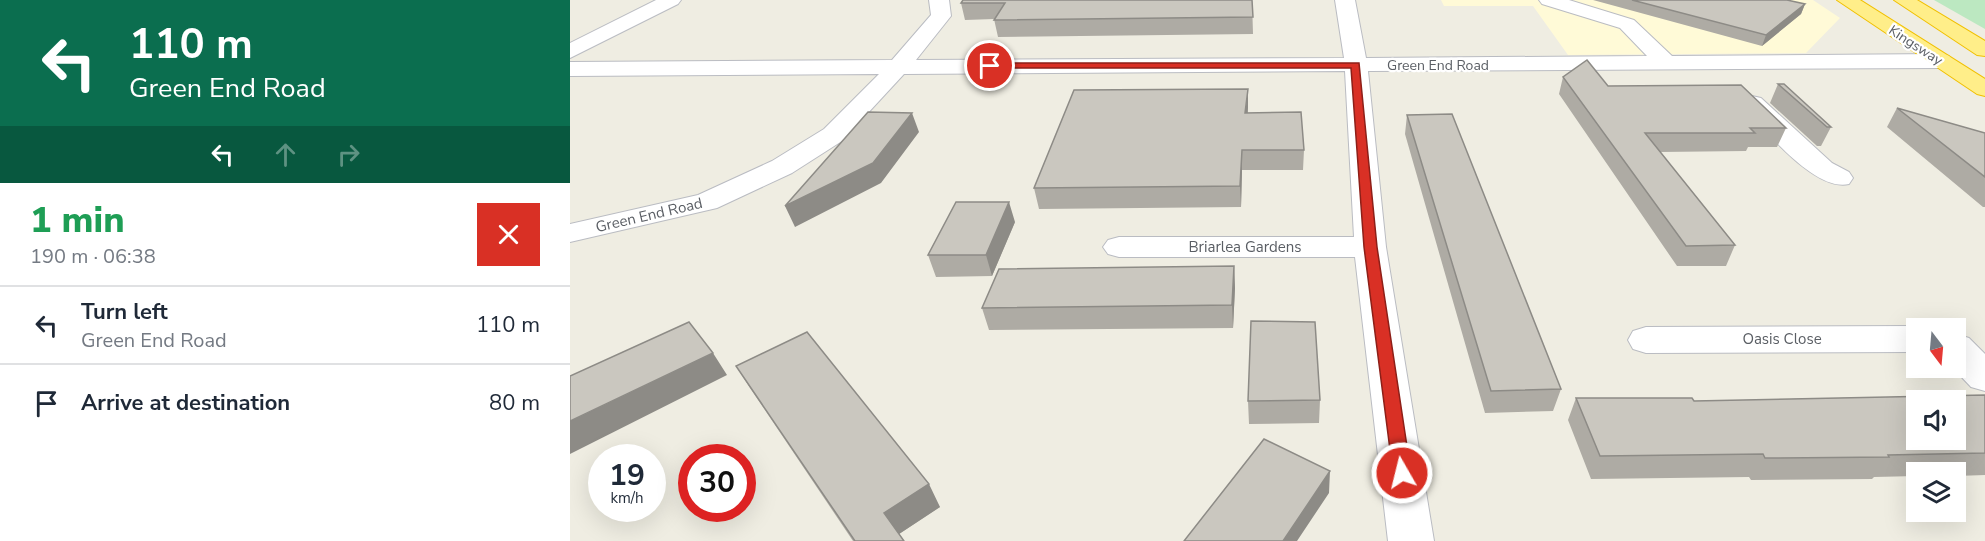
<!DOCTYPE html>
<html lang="en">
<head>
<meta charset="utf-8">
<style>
	:root { --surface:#fff; --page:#f6f6f7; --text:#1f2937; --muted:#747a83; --line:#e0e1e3 }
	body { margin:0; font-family:"Nunito Sans",sans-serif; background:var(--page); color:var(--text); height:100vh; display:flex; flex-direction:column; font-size:22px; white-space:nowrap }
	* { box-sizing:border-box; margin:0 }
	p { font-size:20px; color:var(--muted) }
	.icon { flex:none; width:33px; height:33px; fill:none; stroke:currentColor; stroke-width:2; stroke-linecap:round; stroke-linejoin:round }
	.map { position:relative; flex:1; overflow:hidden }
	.drawer { display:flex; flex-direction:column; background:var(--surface); width:570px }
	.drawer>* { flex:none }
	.hud { background:#0b6e4f; color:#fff; overflow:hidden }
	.needle { width:39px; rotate:164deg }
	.fabs { position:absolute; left:1336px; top:318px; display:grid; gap:12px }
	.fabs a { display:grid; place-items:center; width:60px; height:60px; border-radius:0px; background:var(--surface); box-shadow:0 6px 24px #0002; font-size:30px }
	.speed { position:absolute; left:18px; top:444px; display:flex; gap:12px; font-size:30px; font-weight:700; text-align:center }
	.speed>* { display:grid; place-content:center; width:78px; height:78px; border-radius:50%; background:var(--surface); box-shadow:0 6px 24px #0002; line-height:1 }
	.speed small { font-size:15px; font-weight:400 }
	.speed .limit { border:9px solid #d22; background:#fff; color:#111 }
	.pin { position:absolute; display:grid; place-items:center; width:51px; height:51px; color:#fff; margin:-26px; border:3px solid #fff; border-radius:50%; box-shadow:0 2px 6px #0007 }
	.me { position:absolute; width:66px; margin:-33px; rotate:352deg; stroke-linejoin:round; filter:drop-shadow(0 0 4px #0008) }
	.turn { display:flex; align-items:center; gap:21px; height:126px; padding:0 30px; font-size:27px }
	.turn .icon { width:78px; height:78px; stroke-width:2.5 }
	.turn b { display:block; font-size:42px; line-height:51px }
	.lanes { display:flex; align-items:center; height:57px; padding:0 30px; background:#0003; justify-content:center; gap:30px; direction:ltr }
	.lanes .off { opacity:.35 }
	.round { display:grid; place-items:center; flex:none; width:63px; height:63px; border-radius:0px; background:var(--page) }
	.headline { display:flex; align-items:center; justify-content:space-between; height:102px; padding:0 30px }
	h1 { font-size:36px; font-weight:800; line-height:45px; color:#1e9e55 }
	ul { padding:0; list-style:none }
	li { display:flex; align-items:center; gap:18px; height:78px; padding:0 30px; border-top:2px solid var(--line) }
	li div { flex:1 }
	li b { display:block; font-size:22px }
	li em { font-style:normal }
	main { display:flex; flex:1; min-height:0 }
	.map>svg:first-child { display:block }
</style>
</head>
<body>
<main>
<section class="drawer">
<div class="hud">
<div class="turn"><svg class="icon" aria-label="left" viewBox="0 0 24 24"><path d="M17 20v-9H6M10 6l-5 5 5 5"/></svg><div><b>110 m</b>Green End Road</div></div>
<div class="lanes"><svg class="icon" aria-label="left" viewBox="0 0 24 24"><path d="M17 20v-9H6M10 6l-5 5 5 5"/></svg><svg class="icon off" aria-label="ahead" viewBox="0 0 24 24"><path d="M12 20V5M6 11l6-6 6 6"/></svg><svg class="icon off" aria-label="right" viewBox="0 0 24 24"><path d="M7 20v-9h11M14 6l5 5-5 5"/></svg></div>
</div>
<div class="headline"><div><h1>1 min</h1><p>190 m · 06:38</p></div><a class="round" style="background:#d93025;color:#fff"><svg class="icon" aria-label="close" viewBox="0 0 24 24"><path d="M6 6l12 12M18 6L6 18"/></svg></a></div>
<ul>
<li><svg class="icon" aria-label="left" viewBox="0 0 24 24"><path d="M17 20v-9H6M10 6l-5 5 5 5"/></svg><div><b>Turn left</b><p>Green End Road</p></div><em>110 m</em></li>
<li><svg class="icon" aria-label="arrive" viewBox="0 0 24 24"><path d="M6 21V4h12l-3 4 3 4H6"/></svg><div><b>Arrive at destination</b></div><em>80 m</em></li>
</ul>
</section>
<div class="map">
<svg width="1415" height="541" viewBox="0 0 1415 541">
	<rect width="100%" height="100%" fill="#efede2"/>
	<path fill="#fffad7" d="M871,0h372l27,18 -34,35 -238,2 -35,-49h-89z"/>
	<path fill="#bce8c1" d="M1364,0h51v29z"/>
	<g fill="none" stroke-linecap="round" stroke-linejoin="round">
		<defs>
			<path id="minor" d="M86,0h25l-3,4 -108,54v-15z
				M359,0h20l2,16 -35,44 428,-2 -9,-58h20l11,58 281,-2 -27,-28 -78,-24 -3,-4h30l65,20 38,36 269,-2 8,2 3,5 -3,5 -8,2 -573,3 18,176 48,294h-46l-33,-284h-236l-11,-3 -5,-7 5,-7 11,-3h235l-9,-166 -441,3 -62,67 -50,32 -75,35 -147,34v-18l128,-29 74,-34 52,-32 55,-55 -309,2v-14l322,-2 39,-45z
				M1182,96l9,2 71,65 17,9 4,6 -4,6c-34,8 -82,-53 -106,-76l-3,-5 3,-5z
				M1347,326l8,2h-8v24l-271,1 -13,-4 -5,-9 5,-9 13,-4z
				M1386,334l13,4 16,16v37l-14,-4 -18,-19h3z"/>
			<path id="highway" d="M1267,0h23l125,79v17l-8,-2z
				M1324,0h23l68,41v15l-8,-1z"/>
		</defs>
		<use href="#minor" stroke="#babcc2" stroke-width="2"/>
		<use href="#highway" stroke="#f1c000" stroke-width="2"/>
		<use href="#minor" fill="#fff" fill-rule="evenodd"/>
		<use href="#highway" fill="#ffee89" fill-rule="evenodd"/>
	</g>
	<path fill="#aeaba4" d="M682,0l1,34 -255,3 -4,-18 -29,1 -4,-17z
		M1023,0h194l18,4 -4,10 -39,32z
		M993,77l45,9 178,42 -9,19h-29l-2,4 -86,1 75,93 -9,21h-49l-118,-172z
		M1208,84l53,43 -10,19h-4l-47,-43z
		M678,108v5l56,37 -1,20h-61l-1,37 -202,2 -5,-21z
		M1327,108l88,25v74h-2l-96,-80z
		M837,115l154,274 -8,22 -68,2 -80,-279z
		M445,222l-23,54 -56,1 -8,-22z
		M664,266l1,22 -2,40 -244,2 -7,-22z
		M166,366l204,141 -41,27 5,7h-51l-103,-153z
		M1415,395v80l-29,1v-4h-39v4l-43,1 -2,2 -121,1 -2,-3 -158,2 -23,-59 8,-22 118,3z
		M750,400l-1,23 -70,1 -1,-23z"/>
	<path fill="#8d8b86" d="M1235,4l-4,10 -39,32 4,-11z
		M678,89v19l-3,24v-19z
		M342,113l7,19 -38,51 -86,44 -10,-21z
		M672,150v20l-1,37 -1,-21z
		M439,202l6,20 -23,54 -6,-21z
		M664,266l1,22 -2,40 -1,-23z
		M143,353l14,22 -157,79v-33z
		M760,471l-1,22 -32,48h-14z
		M359,484l11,23 -44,29 -12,-23z"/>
	<path fill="#cac7bf" stroke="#8d8b86" stroke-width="1.5" fill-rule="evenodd" d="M393,0h289l1,17 -259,3 11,-17h-44z
		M1062,0h155l18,4 -39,31z
		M1017,60l21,26 133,-1 45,43h-36l5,5h-110l90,112 -49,1 -123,-169z
		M1208,84h6l47,43h-4z
		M678,89l-3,24 56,-1 3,38h-62l-2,36 -206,2 40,-98z
		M1327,108l88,25v44z
		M298,112l44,1 -39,50 -88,43z
		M882,114l109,275 -70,2 -84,-276z
		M386,202h53l-23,53h-58z
		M664,266l-2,39 -250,3 17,-39z
		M681,321l64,1 5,78 -72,1z
		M119,322l24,31 -143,68v-45z
		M237,332l122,152 -45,29 20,28h-49l-119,-175z
		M1415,395v58l-97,2 1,2 -124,1 -2,-4 -163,2 -24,-58h116l2,3zM1347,400h39v40h-39z
		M694,439l66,32 -47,70h-99z"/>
	<path fill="#d93025" stroke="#8d1f18" stroke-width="1.5" d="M420,63h369l18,184 34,226 -3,5 -6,3 -7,-3 -2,-5 -29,-226 -13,-179h-364v-4z"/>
	<g text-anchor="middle" stroke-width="4.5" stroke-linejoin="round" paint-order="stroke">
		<g font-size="14" fill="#5a5e64" stroke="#fff">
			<text transform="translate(1346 45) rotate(33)" y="5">Kingsway</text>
			<text x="868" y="70">Green End Road</text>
		</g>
		<g font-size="15" fill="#5a5e64" stroke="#fff">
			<text transform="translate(79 215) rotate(-13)" y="5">Green End Road</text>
			<text x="675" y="252">Briarlea Gardens</text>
			<text x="1212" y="344">Oasis Close</text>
		</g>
	</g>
</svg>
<div class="fabs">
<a><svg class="needle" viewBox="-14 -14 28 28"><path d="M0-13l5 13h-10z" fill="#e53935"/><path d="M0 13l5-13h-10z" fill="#747a83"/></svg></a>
<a><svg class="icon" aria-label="sound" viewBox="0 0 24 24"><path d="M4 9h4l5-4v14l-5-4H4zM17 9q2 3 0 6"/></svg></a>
<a><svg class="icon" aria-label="layers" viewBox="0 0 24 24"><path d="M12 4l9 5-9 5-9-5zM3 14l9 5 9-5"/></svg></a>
</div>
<div class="speed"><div>19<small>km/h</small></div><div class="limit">30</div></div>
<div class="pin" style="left:420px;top:66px;background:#d93025"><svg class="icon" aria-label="arrive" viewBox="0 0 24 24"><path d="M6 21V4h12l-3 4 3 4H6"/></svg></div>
<svg class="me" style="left:832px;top:473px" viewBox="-20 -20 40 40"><circle r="17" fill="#d93025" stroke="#fff" stroke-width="3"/><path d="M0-11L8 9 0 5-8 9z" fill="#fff"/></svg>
</div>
</main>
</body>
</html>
